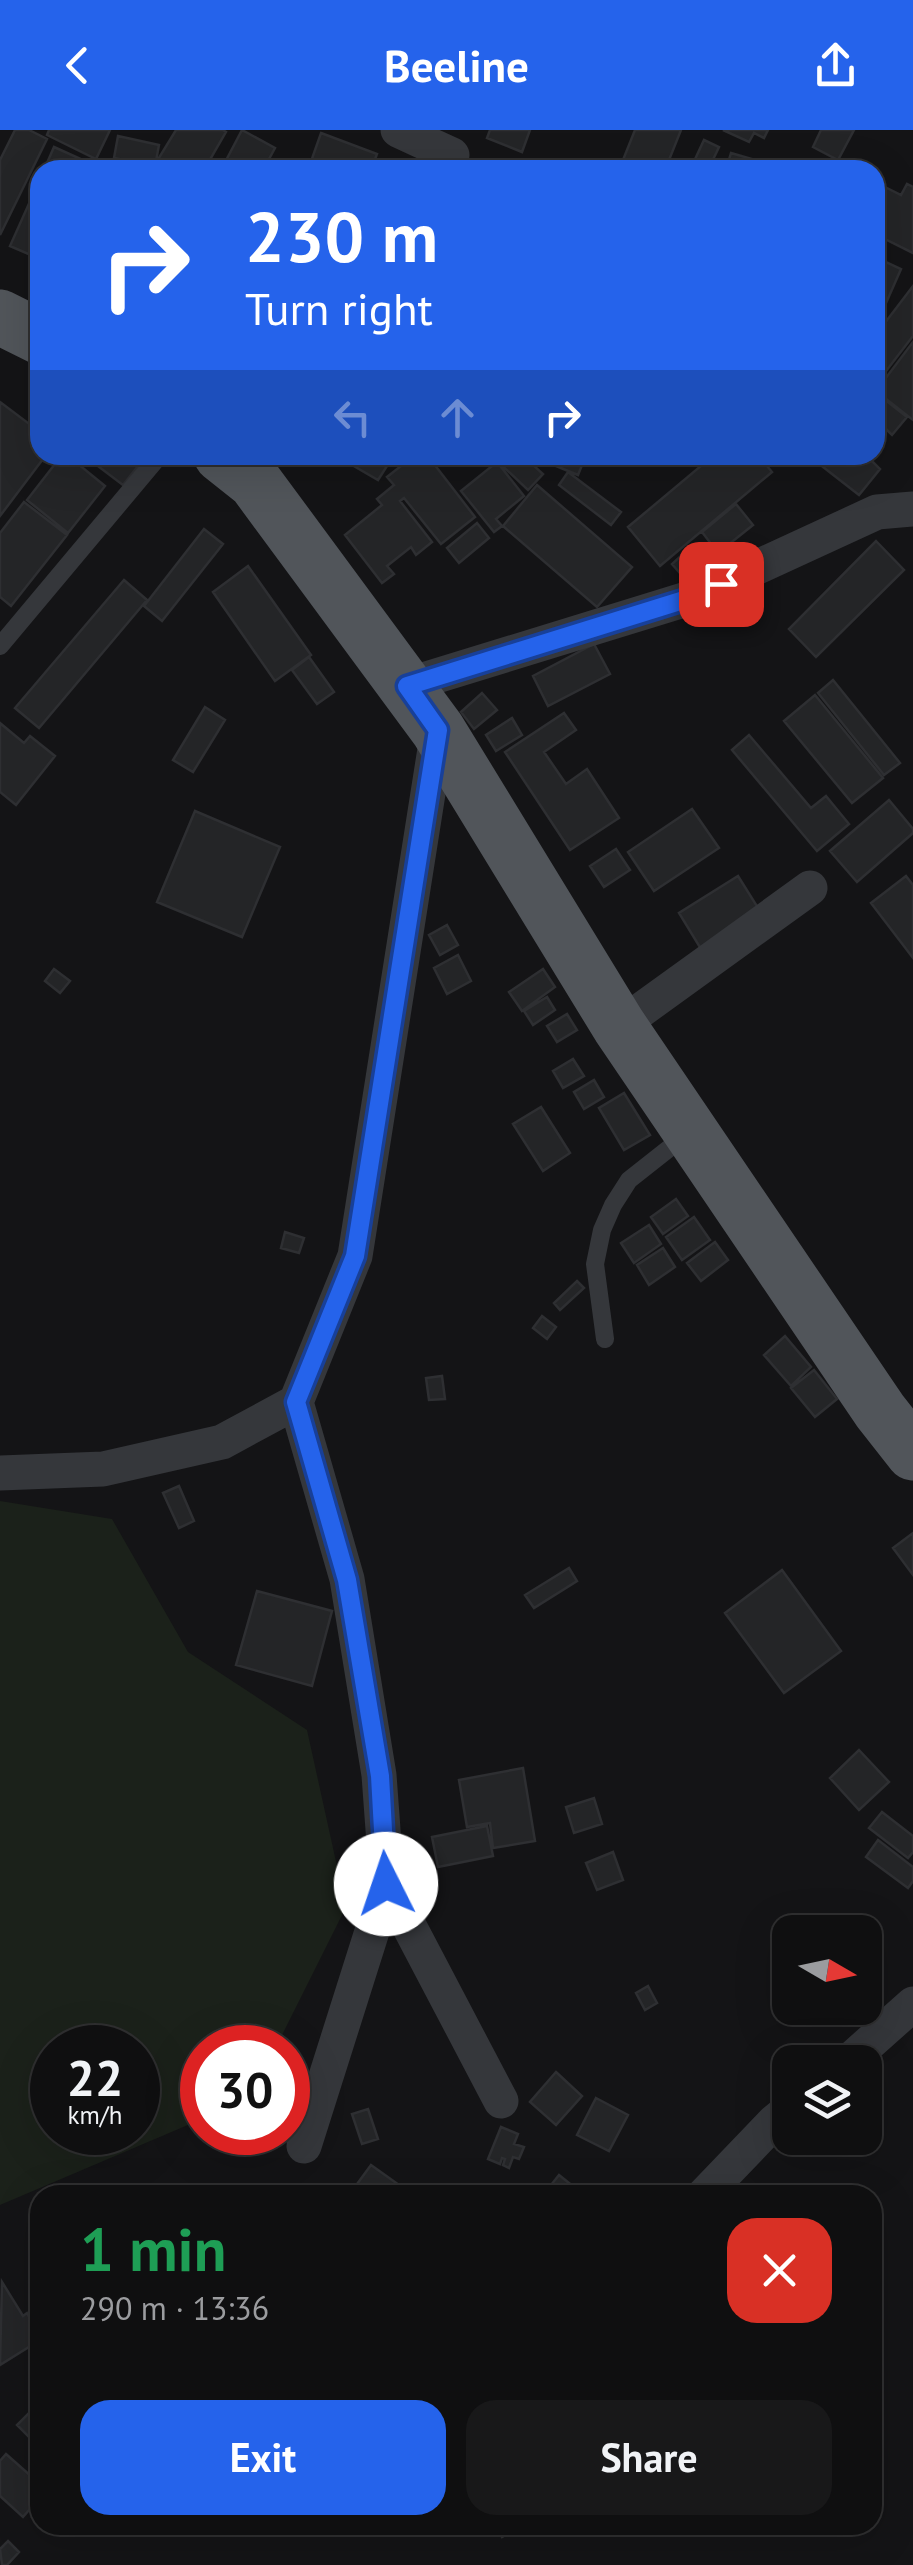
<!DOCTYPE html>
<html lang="en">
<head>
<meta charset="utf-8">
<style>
	:root { --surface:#0f0f10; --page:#181819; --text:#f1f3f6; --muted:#9b9c9f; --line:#2f2f30; --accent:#2563eb }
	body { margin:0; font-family:"PT Sans",sans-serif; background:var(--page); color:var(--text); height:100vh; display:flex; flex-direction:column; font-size:38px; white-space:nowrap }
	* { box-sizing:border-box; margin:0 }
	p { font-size:32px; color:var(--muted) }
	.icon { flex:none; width:55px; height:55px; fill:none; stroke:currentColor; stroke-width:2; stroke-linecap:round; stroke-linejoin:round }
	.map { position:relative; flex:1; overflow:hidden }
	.drawer { position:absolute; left:30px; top:2055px; width:852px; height:350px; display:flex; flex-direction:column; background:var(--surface); border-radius:30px; box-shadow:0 10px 40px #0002,0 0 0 2px var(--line) }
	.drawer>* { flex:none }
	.hud { position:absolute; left:30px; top:30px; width:855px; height:305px; border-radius:30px; box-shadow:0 10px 40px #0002,0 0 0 2px var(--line); background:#2563eb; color:#fff; overflow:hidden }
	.needle { width:65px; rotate:99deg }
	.tools { position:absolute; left:772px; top:1785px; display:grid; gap:20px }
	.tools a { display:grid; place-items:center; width:110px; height:110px; border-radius:20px; background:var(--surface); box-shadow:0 10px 40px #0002,0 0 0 2px var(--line); font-size:50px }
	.speed { position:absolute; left:30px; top:1895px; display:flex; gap:20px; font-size:50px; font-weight:700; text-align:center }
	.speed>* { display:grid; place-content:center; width:130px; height:130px; border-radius:50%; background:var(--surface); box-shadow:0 10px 40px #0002,0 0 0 2px var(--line); line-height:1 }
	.speed small { font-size:25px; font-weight:400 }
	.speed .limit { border:15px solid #d22; background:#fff; color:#111 }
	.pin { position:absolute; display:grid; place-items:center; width:85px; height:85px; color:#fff; margin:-42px; border-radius:20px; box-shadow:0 5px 15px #0006 }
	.me { position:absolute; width:110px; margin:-55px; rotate:356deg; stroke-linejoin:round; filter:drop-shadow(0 0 8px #0008) }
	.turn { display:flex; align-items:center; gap:35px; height:210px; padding:0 50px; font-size:45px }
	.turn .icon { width:130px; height:130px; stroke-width:2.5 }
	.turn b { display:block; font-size:70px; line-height:85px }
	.lanes { display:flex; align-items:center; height:95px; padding:0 50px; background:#0003; justify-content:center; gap:50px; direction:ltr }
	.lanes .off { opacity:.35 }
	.round { display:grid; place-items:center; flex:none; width:105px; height:105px; border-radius:30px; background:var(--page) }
	.overview { display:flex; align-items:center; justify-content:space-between; height:170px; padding:0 50px }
	h1 { font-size:60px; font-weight:700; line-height:75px; color:#1e9e55 }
	.primary-button { display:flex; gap:20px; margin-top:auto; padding:20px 50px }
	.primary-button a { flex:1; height:115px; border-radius:30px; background:var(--accent); color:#fff; font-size:40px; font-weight:700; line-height:115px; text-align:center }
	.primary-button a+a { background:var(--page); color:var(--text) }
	header { display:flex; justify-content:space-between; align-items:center; height:130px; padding:0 50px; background:var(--accent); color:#fff; font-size:45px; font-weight:700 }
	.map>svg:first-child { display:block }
</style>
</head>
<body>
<header><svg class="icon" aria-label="back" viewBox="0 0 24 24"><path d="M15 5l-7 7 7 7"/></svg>Beeline<svg class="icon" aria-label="share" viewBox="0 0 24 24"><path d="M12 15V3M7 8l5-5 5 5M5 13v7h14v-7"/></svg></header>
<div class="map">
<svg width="913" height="2435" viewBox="0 0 913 2435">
	<rect width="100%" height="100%" fill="#141416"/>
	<path fill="#1b211a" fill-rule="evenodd" d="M0,1371l112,18 76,133 119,78 39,177 -70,140 -74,1v71l-202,86zM52,1918h86v84h-86z"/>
	<path fill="#242527" stroke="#2e2f32" stroke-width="2.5" d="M15,0h14l18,9 -47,96v-75z
		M49,0h61l-14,29 -49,-24z
		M176,0h47l3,2 -22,38h-31l-16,-9z
		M242,0l33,18 -12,22h-42z
		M490,0h40l-8,22 -35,-14z
		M635,0h46l-16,40h-46z
		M723,0h45l-4,8 -10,-5 -5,9z
		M821,0h33l-16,30 -25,-13z
		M321,3l56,21 -6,16h-63z
		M118,6l41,9 -4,21 -41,-8z
		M704,10l15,7 -11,23h-18z
		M54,17l38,17 -3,6h-45z
		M731,23l35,10 -2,7h-38z
		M40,49v80l-30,-13z
		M875,52l26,13 6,-11 6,3v66l-38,-19z
		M875,127l26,12 -26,59z
		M913,156v50l-27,35 -11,-8v-27z
		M913,212v78l-37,-29z
		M875,262l32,25 -15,18 -6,-6 -11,14z
		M0,272l40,30v23h6l-46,61z
		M62,325h5l38,31 -37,47 -41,-33z
		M94,325h31l13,11 -15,19 -33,-25z
		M351,325h43l-16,25 -31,-18z
		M415,325h12l48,62 -34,27 -37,-46 -4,3 32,41 -16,13 -5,-8 -24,19 7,8 -12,9 -37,-48 37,-30 -5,-6 17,-14 -7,-8z
		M491,325h31l21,19 -15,16z
		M547,325h39l-8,20 -34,-14z
		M714,325h44l14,17 -112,94 -32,-39z
		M825,325h41l14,14 -21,26 -41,-32z
		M497,332l27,34 -28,23 6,7 -8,6 -33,-41z
		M568,342l53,40 -10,13 -52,-40z
		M537,355l95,82 -35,40 -94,-81z
		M24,372l43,33 -56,71 -11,-9v-64z
		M736,374l17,21 -35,28 -16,-21z
		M477,393l12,15 -30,25 -12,-15z
		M204,399l19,15 -61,77 -18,-15z
		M876,411l28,29 -88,87 -27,-28z
		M683,424l15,16 -12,10 -14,-16z
		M248,436l63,89 -36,26 -62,-89z
		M124,450l23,20 -108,128 -24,-20z
		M594,514l16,30 -62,32 -15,-30z
		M309,527l25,35 -17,12 -25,-34z
		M833,550l67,83 -16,12 -66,-82z
		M482,563l15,17 -23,19 -13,-17z
		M815,565l68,83 -31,25 -68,-82z
		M205,577l20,13 -32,52 -20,-12z
		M564,583l12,17 -32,22 22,32 21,-15 32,49 -49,32 -65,-98z
		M512,588l10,17 -26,16 -10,-16z
		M0,593l24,20 6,-7 25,20 -39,49 -16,-13z
		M749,605l62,73 15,-12 23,28 -32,27 -85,-101z
		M889,670l24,29v4l-56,49 -27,-31z
		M692,679l27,39 -65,43 -26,-39z
		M195,681l85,36 -38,90 -85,-35z
		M616,719l14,21 -26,17 -14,-21z
		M738,746l22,35 -59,38 -22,-36z
		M906,746l7,9v73l-42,-55z
		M447,795l11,20 -18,10 -11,-20z
		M458,825l13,26 -24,13 -13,-26z
		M54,839l16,12 -10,12 -15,-12z
		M543,839l12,18 -33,24 -13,-19z
		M547,867l8,13 -22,15 -9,-14z
		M567,884l10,16 -20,12 -10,-16z
		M573,929l11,17 -21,12 -10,-17z
		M594,950l10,17 -20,12 -10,-17z
		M624,963l26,42 -26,15 -25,-42z
		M541,977l29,46 -27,18 -30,-47z
		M676,1069l12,17 -25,18 -12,-17z
		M694,1087l16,23 -28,20 -16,-23z
		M649,1095l12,19 -27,19 -13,-20z
		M285,1102l19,6 -5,15 -18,-5z
		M715,1112l13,18 -27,21 -14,-18z
		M663,1118l12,19 -26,18 -12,-20z
		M577,1151l7,7 -24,22 -6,-7z
		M542,1186l14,11 -9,12 -14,-11z
		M785,1206l26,31 -20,19 -27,-31z
		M814,1240l23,29 -22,18 -24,-29z
		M442,1246l3,23 -16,1 -3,-22z
		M179,1356l15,35 -15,7 -16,-35z
		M913,1403v42l-20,-27z
		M569,1438l8,13 -43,27 -9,-13z
		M782,1440l59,81 -57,42 -59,-80z
		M257,1461l75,20 -20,75 -76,-21z
		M859,1620l30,32 -30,28 -29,-32z
		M523,1638l12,73 -42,7 -3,-25 -23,4 -8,-47z
		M594,1668l8,26 -28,9 -8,-26z
		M882,1682l31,24v16l-5,6 -39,-30z
		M487,1696l6,30 -55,11 -6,-30z
		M878,1710l35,27v14l-5,7 -42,-31z
		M613,1722l10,28 -26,10 -11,-27z
		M648,1856l9,17 -12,7 -9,-17z
		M556,1942l26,24 -26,29 -26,-23z
		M596,1968l32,17 -19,36 -32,-16z
		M368,1979l10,30 -16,5 -10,-30z
		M501,1997l17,7 -4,10 10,3 -5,12 -6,-2 -4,11 -6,-3 2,-6 -3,-1 -2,6 -12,-5z
		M371,2035l42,30h-64z
		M559,2045l20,16 -3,4h-23l-6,-5z
		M2,2152l21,34 4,-3 13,22v5l-40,25z
		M40,2272v46l-23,-23z
		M6,2324l34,30v13l-17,20 -23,-21v-35z
		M495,2395h44l-17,9 -3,-7 -17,10z
		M8,2411l11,11 -12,13h-5l-2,-16z"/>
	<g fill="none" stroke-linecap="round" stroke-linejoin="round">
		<path stroke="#35373b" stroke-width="18" d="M0,516l160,-191
			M605,1209l-10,-75 7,-34 11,-25 16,-25 57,-45"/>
		<path stroke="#35373b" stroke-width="35" d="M398,0l54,25
			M407,555l283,-87 187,-86 36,-3
			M619,896l191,-138
			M296,1272l51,177 32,196 8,109 -83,262
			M0,1343l103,-4 119,-27 74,-40 59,-146 83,-526
			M387,1754l114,217
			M848,1932l65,-58
			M704,2065l70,-73 16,-13"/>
		<path stroke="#51555a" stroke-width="55" d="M0,187l40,20
			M221,325l34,27 183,248 181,296 261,385 33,42"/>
	</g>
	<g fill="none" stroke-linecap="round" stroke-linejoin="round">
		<defs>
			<path id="route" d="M386,1754l-6,-108 -33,-196 -51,-178 59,-146 83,-526 -31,-44 283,-88 31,-14"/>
		</defs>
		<use href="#route" stroke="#184099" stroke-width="25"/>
		<use href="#route" stroke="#2563eb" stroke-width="18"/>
	</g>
</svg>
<div class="tools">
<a><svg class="needle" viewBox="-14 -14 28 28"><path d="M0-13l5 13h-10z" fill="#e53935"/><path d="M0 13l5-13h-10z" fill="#9b9c9f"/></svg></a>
<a><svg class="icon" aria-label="layers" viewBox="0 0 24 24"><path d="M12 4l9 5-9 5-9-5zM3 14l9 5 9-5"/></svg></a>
</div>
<div class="speed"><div>22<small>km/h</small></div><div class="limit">30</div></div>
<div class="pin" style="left:721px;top:454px;background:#d93025"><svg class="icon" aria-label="arrive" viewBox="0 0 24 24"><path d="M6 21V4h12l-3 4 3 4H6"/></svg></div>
<svg class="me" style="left:386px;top:1754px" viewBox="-20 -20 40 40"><circle r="19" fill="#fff"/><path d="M0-13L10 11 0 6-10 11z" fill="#2563eb"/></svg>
<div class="hud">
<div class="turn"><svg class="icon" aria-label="right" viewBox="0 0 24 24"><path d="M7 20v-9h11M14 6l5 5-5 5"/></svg><div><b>230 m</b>Turn right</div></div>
<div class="lanes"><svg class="icon off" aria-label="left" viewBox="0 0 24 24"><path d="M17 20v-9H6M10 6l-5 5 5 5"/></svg><svg class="icon off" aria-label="ahead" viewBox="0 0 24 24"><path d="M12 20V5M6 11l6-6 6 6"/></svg><svg class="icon" aria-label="right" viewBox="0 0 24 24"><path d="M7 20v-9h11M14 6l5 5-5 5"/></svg></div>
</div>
<section class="drawer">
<div class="overview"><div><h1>1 min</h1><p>290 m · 13:36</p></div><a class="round" style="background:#d93025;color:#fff"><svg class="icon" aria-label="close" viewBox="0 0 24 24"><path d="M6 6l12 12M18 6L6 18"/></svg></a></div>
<div class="primary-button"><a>Exit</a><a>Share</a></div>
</section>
</div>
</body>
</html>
